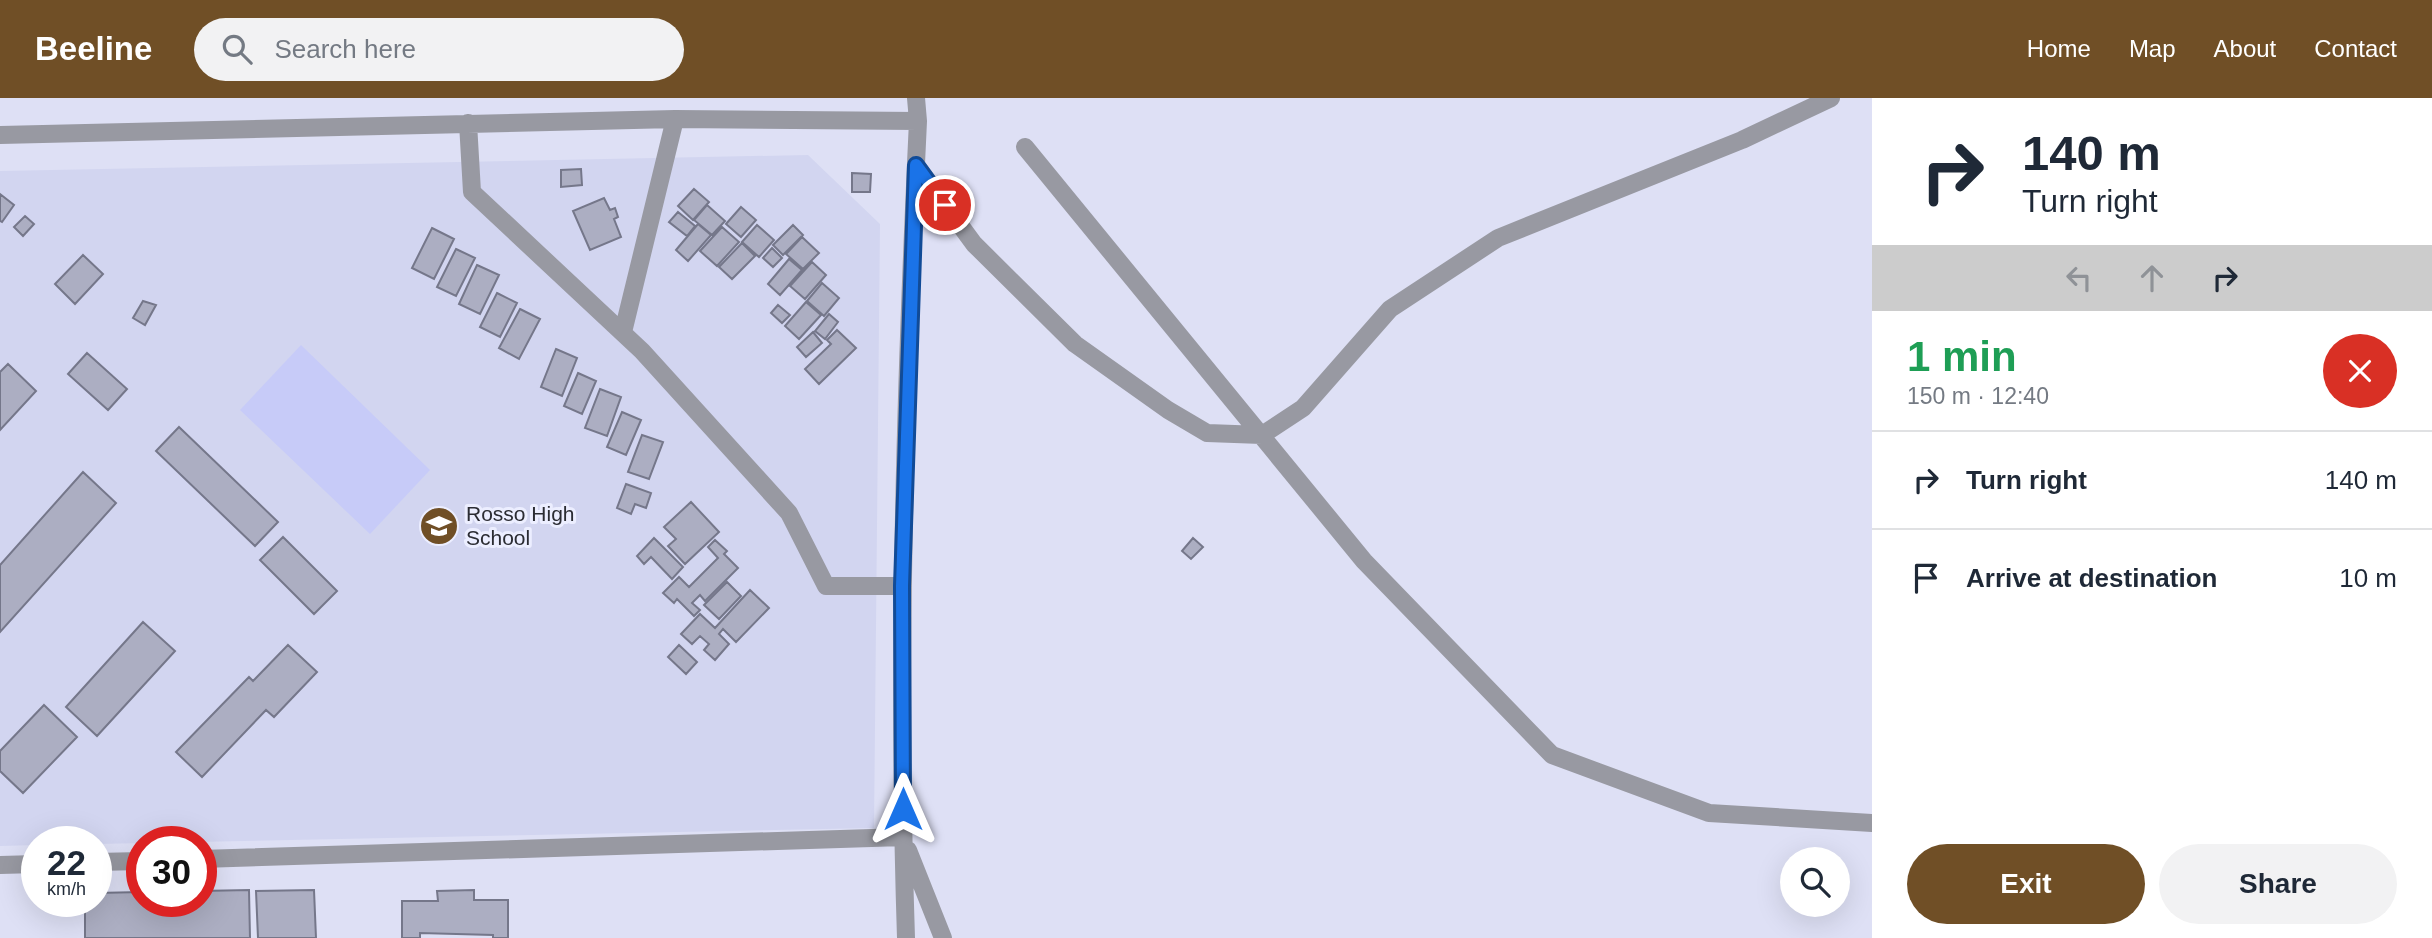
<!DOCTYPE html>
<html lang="en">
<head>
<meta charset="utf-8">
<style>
	:root { --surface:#fff; --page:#f2f2f3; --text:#1f2937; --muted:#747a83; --line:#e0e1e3; --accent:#704f26 }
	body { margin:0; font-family:Arial,sans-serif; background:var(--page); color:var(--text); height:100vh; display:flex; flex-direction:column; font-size:26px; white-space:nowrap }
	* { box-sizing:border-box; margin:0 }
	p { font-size:23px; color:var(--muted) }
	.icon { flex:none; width:38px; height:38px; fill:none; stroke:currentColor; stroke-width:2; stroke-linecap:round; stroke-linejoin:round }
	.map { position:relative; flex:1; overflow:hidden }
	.sheet { display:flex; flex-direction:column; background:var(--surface); width:560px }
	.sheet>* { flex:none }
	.guide { background:#fff; color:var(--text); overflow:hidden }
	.tools { position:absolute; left:1780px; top:749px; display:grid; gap:14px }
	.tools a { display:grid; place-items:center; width:70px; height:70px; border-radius:50%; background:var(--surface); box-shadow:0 7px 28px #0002; font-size:35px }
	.speed { position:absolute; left:21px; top:728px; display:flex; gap:14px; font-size:35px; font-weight:700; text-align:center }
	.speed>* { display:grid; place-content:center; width:91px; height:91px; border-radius:50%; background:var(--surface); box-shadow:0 7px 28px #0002; line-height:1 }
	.speed small { font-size:18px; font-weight:400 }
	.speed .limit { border:10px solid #d22; background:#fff; color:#111 }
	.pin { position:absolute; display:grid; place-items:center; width:60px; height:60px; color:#fff; margin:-30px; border:4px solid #fff; border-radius:50%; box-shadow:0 2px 7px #0007 }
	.me { position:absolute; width:77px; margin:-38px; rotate:0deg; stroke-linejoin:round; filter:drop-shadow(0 0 5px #0008) }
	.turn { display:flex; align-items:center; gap:24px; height:147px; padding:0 35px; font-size:32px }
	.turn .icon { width:91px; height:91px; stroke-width:2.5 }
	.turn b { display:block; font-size:49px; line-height:60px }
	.lanes { display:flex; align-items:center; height:66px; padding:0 35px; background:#0003; justify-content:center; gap:35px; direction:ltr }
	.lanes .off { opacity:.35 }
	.round { display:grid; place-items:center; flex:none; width:74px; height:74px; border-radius:37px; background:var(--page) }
	.head { display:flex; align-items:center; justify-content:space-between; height:119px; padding:0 35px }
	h1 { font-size:42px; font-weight:700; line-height:52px; color:#1e9e55 }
	.cta { display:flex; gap:14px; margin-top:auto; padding:14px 35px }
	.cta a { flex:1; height:80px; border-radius:42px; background:var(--accent); color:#fff; font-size:28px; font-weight:700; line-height:80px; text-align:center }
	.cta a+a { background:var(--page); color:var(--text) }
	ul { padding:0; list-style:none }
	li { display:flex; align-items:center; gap:21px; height:98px; padding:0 35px; border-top:2px solid var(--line) }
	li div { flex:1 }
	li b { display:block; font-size:26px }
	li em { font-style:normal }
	header { display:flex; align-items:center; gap:42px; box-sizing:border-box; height:98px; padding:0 35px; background:var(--accent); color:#fff }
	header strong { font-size:33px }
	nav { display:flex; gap:38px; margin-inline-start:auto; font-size:24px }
	.search { width:490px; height:63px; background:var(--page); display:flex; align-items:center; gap:18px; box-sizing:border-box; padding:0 24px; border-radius:38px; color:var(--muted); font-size:26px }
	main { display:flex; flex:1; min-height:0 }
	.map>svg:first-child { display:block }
</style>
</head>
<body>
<header>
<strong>Beeline</strong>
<div class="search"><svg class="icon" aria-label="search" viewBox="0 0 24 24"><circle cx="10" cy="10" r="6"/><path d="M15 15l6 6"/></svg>Search here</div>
<nav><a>Home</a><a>Map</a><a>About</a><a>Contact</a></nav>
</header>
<main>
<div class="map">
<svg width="1872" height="840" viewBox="0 0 1872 840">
	<rect width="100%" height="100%" fill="#dee0f5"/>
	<path fill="#d2d5f0" d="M808,57l72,69 -6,604 -778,16 -59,-2v3l-37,1v-675z"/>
	<path fill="#c7cbf8" d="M301,247l129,125 -60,64 -130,-124z"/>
	<path fill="#acaec2" stroke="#75778a" stroke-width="2" d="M581,71l1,16 -21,2v-17z
		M852,75l19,1 -1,18h-18z
		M694,91l15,13 -16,18 -15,-14z
		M0,96l14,11 -12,17 -2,-1z
		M604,100l6,12 5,-2 3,9 -4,2 7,18 -31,13 -17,-39z
		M707,107l18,16 -13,14 -18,-15z
		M741,109l15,13 -15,17 -15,-13z
		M678,114l17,14 -8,10 -18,-14z
		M25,118l9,8 -11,12 -9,-9z
		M698,126l13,11 -23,26 -12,-11z
		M757,127l17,15 -15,17 -17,-15z
		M793,127l10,10 -20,20 -10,-10z
		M722,129l17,15 -22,24 -17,-15z
		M432,130l22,11 -20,40 -22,-11z
		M802,139l17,16 -16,16 -17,-15z
		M742,145l13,13 -23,23 -13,-12z
		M772,150l10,10 -9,9 -10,-9z
		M456,151l19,9 -19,38 -19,-9z
		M83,157l20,19 -28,30 -20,-20z
		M789,161l13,11 -22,25 -12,-11z
		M812,164l14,13 -21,24 -15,-13z
		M477,167l22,10 -19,39 -21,-10z
		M822,185l17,15 -15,18 -17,-15z
		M497,195l20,10 -17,34 -20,-10z
		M143,203l13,4 -11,20 -12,-7z
		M806,204l15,13 -22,24 -14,-13z
		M778,207l12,10 -8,8 -11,-10z
		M520,211l20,10 -21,40 -20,-11z
		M829,216l9,8 -13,17 -10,-8z
		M837,232l19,18 -37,36 -14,-15 26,-25 -4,-4z
		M813,234l9,11 -16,14 -9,-10z
		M556,251l21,9 -15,38 -21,-9z
		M87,255l40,36 -19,21 -40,-36z
		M8,266l28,27 -36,39v-58z
		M578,275l18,8 -14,33 -18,-8z
		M600,291l21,8 -14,39 -22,-8z
		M622,314l19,8 -15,35 -19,-8z
		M179,329l99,95 -23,24 -99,-95z
		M642,337l21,7 -14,37 -21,-7z
		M83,374l33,31 -116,129v-67z
		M626,386l25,9 -5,15 -11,-4 -4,10 -14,-6z
		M691,404l28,30 -34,32 -17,-18 8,-7 -12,-12z
		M283,439l54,54 -23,23 -54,-54z
		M654,440l29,29 -11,12 -21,-22 -7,7 -7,-8z
		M1193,440l10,9 -12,12 -9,-8z
		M715,442l12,11 -3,3 14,14 -33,33 -5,-6 -8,8 8,7 -6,6 -17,-17 -3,4 -11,-10 16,-16 10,10 29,-29 -10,-11z
		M727,484l14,14 -22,23 -15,-14z
		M750,492l19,18 -33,34 -13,-13 -4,5 10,10 -14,16 -11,-10 5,-6 -9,-8 -8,8 -11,-10 19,-20 15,14z
		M143,524l32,29 -78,85 -31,-29z
		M288,547l29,27 -43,45 -8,-7 -64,67 -26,-25 73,-75 4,4z
		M679,547l18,17 -11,12 -18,-17z
		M44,607l33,32 -54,56 -23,-22v-20z
		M249,792l1,48h-165v-37h11v-8l46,-1v9h59v-10z
		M314,792l2,48h-58l-2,-47z
		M474,792v10h34v38h-15v-3l-73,-2v5h-18v-37h36l-1,-10z"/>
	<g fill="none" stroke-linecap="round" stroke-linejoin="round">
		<path stroke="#9899a2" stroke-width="18" d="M468,25l4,69 170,159 147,162 37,73h77
			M0,37l675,-16 243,2
			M1025,49l339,414 188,194 157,58 163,10
			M916,67l58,79 101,100 93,66 39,23 55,2 41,-27 87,-99 108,-71 244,-98 89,-42
			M623,234l52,-213
			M908,752l35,88
			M201,761l702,-22
			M96,764l46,-1
			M0,767l37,-1
			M906,840c-9,-272 -1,-546 12,-817l-2,-23"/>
	</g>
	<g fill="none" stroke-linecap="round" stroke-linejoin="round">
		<defs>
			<path id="route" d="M903,711l-1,-223 14,-421 29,40"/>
		</defs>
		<use href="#route" stroke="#114b97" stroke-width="18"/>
		<use href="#route" stroke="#1a73e8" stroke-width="12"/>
	</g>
	<defs>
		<symbol id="school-disc" viewBox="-11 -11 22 22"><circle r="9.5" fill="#704f26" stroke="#eceeff"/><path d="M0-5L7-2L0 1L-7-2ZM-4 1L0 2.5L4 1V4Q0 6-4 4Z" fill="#fff"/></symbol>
	</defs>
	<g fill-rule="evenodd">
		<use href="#school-disc" x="417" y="406" width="44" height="44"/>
	</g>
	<g text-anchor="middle" stroke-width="6" stroke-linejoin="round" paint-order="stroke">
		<g font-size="21" fill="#2b2c33" stroke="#eceeff" text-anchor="start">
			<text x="466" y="423">Rosso High<tspan x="466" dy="24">School</tspan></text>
		</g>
	</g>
</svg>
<div class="tools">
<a><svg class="icon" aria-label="search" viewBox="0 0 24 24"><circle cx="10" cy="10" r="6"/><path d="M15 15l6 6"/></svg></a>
</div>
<div class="speed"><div>22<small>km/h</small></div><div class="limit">30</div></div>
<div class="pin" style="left:945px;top:107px;background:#d93025"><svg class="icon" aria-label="arrive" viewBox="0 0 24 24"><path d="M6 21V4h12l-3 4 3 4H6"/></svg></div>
<svg class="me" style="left:903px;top:711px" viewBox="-20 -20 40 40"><path d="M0-17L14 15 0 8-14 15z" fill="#1a73e8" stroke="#fff" stroke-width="4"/></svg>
</div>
<section class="sheet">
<div class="guide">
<div class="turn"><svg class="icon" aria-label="right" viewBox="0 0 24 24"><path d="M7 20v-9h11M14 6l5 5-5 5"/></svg><div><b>140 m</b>Turn right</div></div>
<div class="lanes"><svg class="icon off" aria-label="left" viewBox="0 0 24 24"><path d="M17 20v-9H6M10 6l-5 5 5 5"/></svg><svg class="icon off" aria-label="ahead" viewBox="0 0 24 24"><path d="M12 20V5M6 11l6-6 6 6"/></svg><svg class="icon" aria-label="right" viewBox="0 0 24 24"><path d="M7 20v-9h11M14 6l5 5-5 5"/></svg></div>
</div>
<div class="head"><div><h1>1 min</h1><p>150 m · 12:40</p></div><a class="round" style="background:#d93025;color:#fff"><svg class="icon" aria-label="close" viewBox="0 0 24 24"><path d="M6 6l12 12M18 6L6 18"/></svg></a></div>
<ul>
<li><svg class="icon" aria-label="right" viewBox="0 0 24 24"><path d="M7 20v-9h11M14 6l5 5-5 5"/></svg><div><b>Turn right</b></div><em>140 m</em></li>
<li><svg class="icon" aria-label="arrive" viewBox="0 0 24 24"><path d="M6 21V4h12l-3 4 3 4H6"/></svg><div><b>Arrive at destination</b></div><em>10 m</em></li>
</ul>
<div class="cta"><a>Exit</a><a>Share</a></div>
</section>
</main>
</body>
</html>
